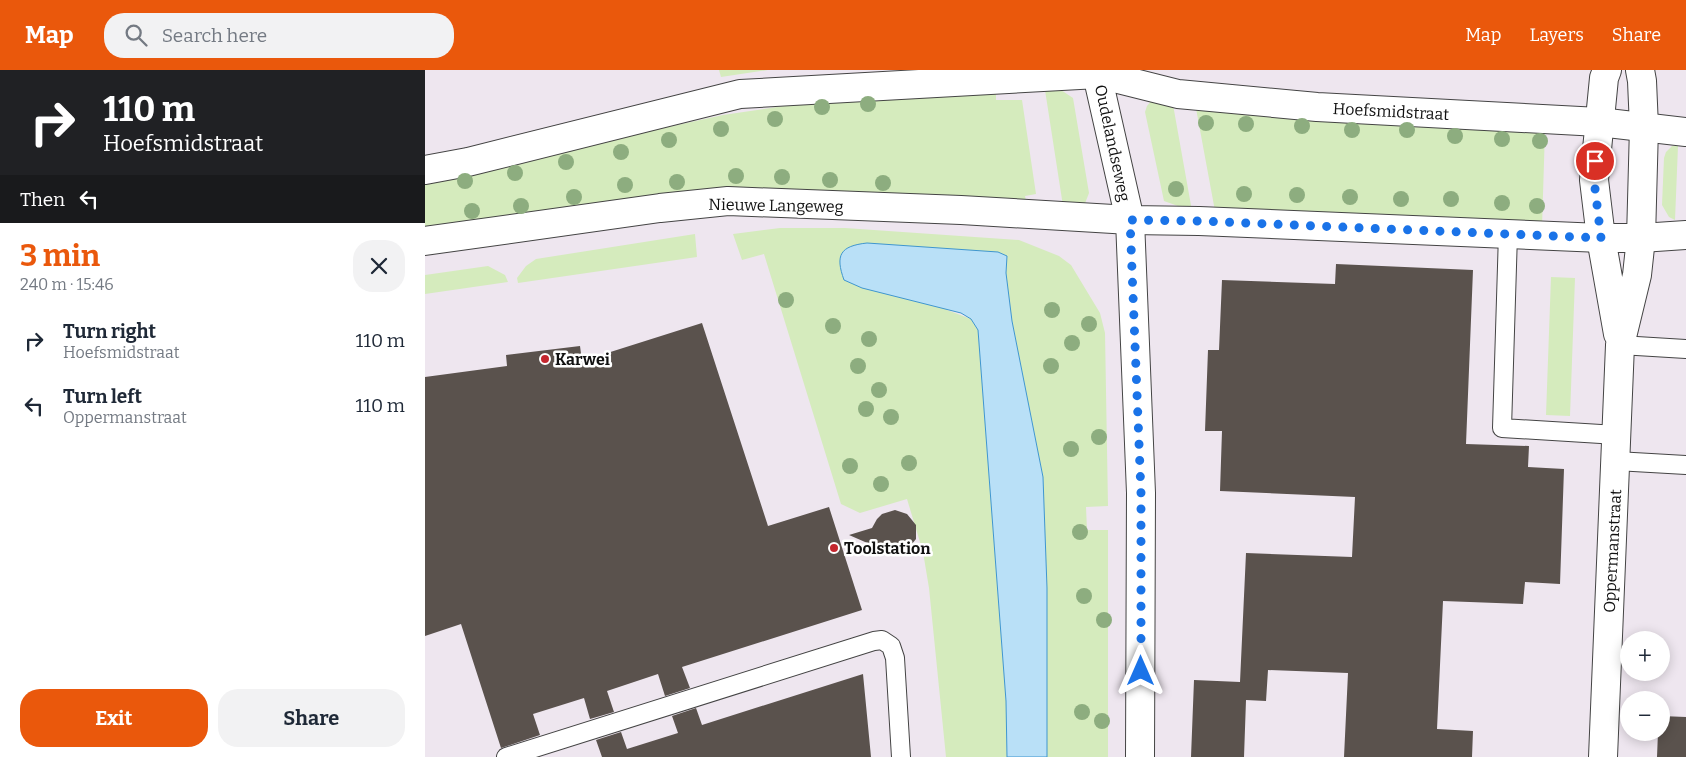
<!DOCTYPE html>
<html lang="en">
<head>
<meta charset="utf-8">
<style>
	:root { --surface:#fff; --page:#f2f2f3; --text:#1f2937; --muted:#747a83; --accent:#ea580c }
	body { margin:0; font-family:Bitter,serif; background:var(--page); color:var(--text); height:100vh; display:flex; flex-direction:column; font-size:19px; white-space:nowrap }
	* { box-sizing:border-box; margin:0 }
	p { font-size:16px; color:var(--muted) }
	.icon { flex:none; width:28px; height:28px; fill:none; stroke:currentColor; stroke-width:2; stroke-linecap:round; stroke-linejoin:round }
	.map { position:relative; flex:1; overflow:hidden }
	.details { display:flex; flex-direction:column; background:var(--surface); width:425px }
	.details>* { flex:none }
	.top-card { background:#202124; color:#fff; overflow:hidden }
	.tools { position:absolute; left:1195px; top:561px; display:grid; gap:10px }
	.tools a { display:grid; place-items:center; width:50px; height:50px; border-radius:50%; background:var(--surface); box-shadow:0 2px 12px #0003; font-size:25px }
	.pin { position:absolute; display:grid; place-items:center; width:42px; height:42px; color:#fff; margin:-21px; border:2px solid #fff; border-radius:50%; box-shadow:0 1px 5px #0007 }
	.me { position:absolute; width:55px; margin:-28px; rotate:0deg; stroke-linejoin:round; filter:drop-shadow(0 0 4px #0008) }
	.turn { display:flex; align-items:center; gap:18px; height:105px; padding:0 20px; font-size:22px }
	.turn .icon { width:65px; height:65px; stroke-width:2.5 }
	.turn b { display:block; font-size:35px; line-height:42px }
	.then { display:flex; align-items:center; height:48px; padding:0 20px; background:#0003; gap:10px; font-size:19px }
	.round { display:grid; place-items:center; flex:none; width:52px; height:52px; border-radius:20px; background:var(--page) }
	.headline { display:flex; align-items:center; justify-content:space-between; height:85px; padding:0 20px }
	h1 { font-size:30px; font-weight:700; line-height:38px; color:var(--accent) }
	.button { display:flex; gap:10px; margin-top:auto; padding:10px 20px }
	.button a { flex:1; height:58px; border-radius:20px; background:var(--accent); color:#fff; font-size:20px; font-weight:700; line-height:58px; text-align:center }
	.button a+a { background:var(--page); color:var(--text) }
	ul { padding:0; list-style:none }
	li { display:flex; align-items:center; gap:15px; height:65px; padding:0 20px }
	li div { flex:1 }
	li b { display:block; font-size:19px }
	li em { font-style:normal }
	header { display:flex; align-items:center; gap:30px; box-sizing:border-box; height:70px; padding:0 25px; background:var(--accent); color:#fff }
	header strong { font-size:24px }
	nav { display:flex; gap:28px; margin-inline-start:auto; font-size:18px }
	.search { width:350px; height:45px; background:var(--page); display:flex; align-items:center; gap:12px; box-sizing:border-box; padding:0 18px; border-radius:20px; color:var(--muted); font-size:19px }
	main { display:flex; flex:1; min-height:0 }
	.map>svg:first-child { display:block }
</style>
</head>
<body>
<header>
<strong>Map</strong>
<div class="search"><svg class="icon" aria-label="search" viewBox="0 0 24 24"><circle cx="10" cy="10" r="6"/><path d="M15 15l6 6"/></svg>Search here</div>
<nav><a>Map</a><a>Layers</a><a>Share</a></nav>
</header>
<main>
<section class="details">
<div class="top-card">
<div class="turn"><svg class="icon" aria-label="right" viewBox="0 0 24 24"><path d="M7 20v-9h11M14 6l5 5-5 5"/></svg><div><b>110 m</b>Hoefsmidstraat</div></div>
<div class="then">Then<svg class="icon" aria-label="left" viewBox="0 0 24 24"><path d="M17 20v-9H6M10 6l-5 5 5 5"/></svg></div>
</div>
<div class="headline"><div><h1>3 min</h1><p>240 m · 15:46</p></div><a class="round"><svg class="icon" aria-label="close" viewBox="0 0 24 24"><path d="M6 6l12 12M18 6L6 18"/></svg></a></div>
<ul>
<li><svg class="icon" aria-label="right" viewBox="0 0 24 24"><path d="M7 20v-9h11M14 6l5 5-5 5"/></svg><div><b>Turn right</b><p>Hoefsmidstraat</p></div><em>110 m</em></li>
<li><svg class="icon" aria-label="left" viewBox="0 0 24 24"><path d="M17 20v-9H6M10 6l-5 5 5 5"/></svg><div><b>Turn left</b><p>Oppermanstraat</p></div><em>110 m</em></li>
</ul>
<div class="button"><a>Exit</a><a>Share</a></div>
</section>
<div class="map">
<svg width="1261" height="687" viewBox="0 0 1261 687">
	<rect width="100%" height="100%" fill="#fffdf5"/>
	<path fill="#eee6ef" fill-rule="evenodd" d="M0,0h1261v687h-1261zM1204,570h32v32h-32zM1204,630h32v32h-32z"/>
	<path fill="#d5ebbd" d="M294,0h49l-47,7z
		M571,19v11h26l14,94 -11,2 2,9 -185,-11 -417,38v-52l298,-65 94,-14z
		M620,20h16l12,8 16,95 -5,13h-21z
		M747,29l20,112 -28,-10 -19,-89 2,-6 5,-6z
		M770,33l350,27 -3,97 -327,-16z
		M1247,76h6l-3,74 -6,-3 -7,-12 2,-47 2,-6z
		M355,158h65l174,12 40,16 12,9 29,48 5,20 3,173 -22,1 1,23h21v227h-61v-169l-4,-111 -31,-156 -6,-48 1,-17 -60,54 24,9 7,11 28,371 1,56h-61l-17,-169 -6,-36 -16,-53 -47,14 -19,-9 -77,-250 -22,6 -9,-26z
		M270,164l2,23 -179,26 -1,-5 9,-12 10,-7z
		M63,196l17,9 3,7 -83,12v-19z
		M1126,207l24,1 -5,138 -24,-1z"/>
	<path fill="#b9e0f7" stroke="#3f96cf" d="M442,173l131,9 9,4 -1,17 6,48 31,156 4,111v169h-40l-1,-56 -28,-371 -7,-11 -10,-6 -99,-25 -18,-8c-9,-25 -4,-34 23,-37z"/>
	<path fill="#5a524d" d="M911,194l137,6 -7,174 63,2 -1,21 36,2 -4,115 -35,-2 -2,22 -80,-3 -6,128 36,2 -1,26h-128l4,-84 -80,-3 -2,31 -20,-1 -2,57h-53l3,-77 46,2 6,-129 106,4 3,-60 -135,-6 2,-60h-17l3,-81h11l3,-70 113,4z
		M277,253l66,203 61,-19 33,103 -180,57 8,21 -25,8 -7,-22 -51,17 7,21 -24,7 -6,-21 -51,16 7,21 -39,13 -40,-124 -36,12v-259l82,-11 -1,-11 74,-9 2,15z
		M470,440l12,4 9,11v14l-9,11 -6,3 -13,-1 -39,-17 23,-7 5,-9 5,-5z
		M438,604l8,83h-269l-6,-17 25,-8 6,17 51,-16 -6,-17 24,-8 6,17z
		M1236,646l25,1v40h-29l1,-25h3z"/>
	<g fill="none" stroke-linecap="round" stroke-linejoin="round">
		<defs>
			<path id="service" d="M1083,164l-6,194 115,7
				M1195,275l66,4
				M1191,391l70,4
				M81,687l368,-116 8,-1 9,6 4,12 6,99"/>
			<path id="minor" d="M1182,0l-3,8 -10,102 7,58 17,96
				M0,100l43,-8 272,-68 358,-20
				M0,171l235,-33 68,-7 233,9 169,10 11,273 -1,264
				M1178,687l17,-412 17,-70 4,-37 3,-111 -2,-46 -2,-11"/>
			<path id="tertiary" d="M671,0l34,150 69,1 402,17h40l45,-3
				M673,4l80,20 139,13 282,15 87,10"/>
		</defs>
		<use href="#service" stroke="#444" stroke-width="20"/>
		<use href="#minor" stroke="#444" stroke-width="30"/>
		<use href="#tertiary" stroke="#444" stroke-width="30"/>
		<use href="#service" stroke="#fff" stroke-width="18"/>
		<use href="#minor" stroke="#fff" stroke-width="28"/>
		<use href="#tertiary" stroke="#fff" stroke-width="28"/>
	</g>
	<g fill="#8dad7f">
		<circle cx="443" cy="34" r="8"/>
		<circle cx="397" cy="37" r="8"/>
		<circle cx="350" cy="49" r="8"/>
		<circle cx="781" cy="53" r="8"/>
		<circle cx="821" cy="54" r="8"/>
		<circle cx="877" cy="56" r="8"/>
		<circle cx="296" cy="59" r="8"/>
		<circle cx="927" cy="60" r="8"/>
		<circle cx="982" cy="60" r="8"/>
		<circle cx="1030" cy="66" r="8"/>
		<circle cx="1077" cy="69" r="8"/>
		<circle cx="244" cy="70" r="8"/>
		<circle cx="1115" cy="71" r="8"/>
		<circle cx="196" cy="82" r="8"/>
		<circle cx="141" cy="92" r="8"/>
		<circle cx="90" cy="103" r="8"/>
		<circle cx="311" cy="106" r="8"/>
		<circle cx="357" cy="107" r="8"/>
		<circle cx="405" cy="110" r="8"/>
		<circle cx="40" cy="111" r="8"/>
		<circle cx="252" cy="112" r="8"/>
		<circle cx="458" cy="113" r="8"/>
		<circle cx="200" cy="115" r="8"/>
		<circle cx="751" cy="119" r="8"/>
		<circle cx="819" cy="124" r="8"/>
		<circle cx="872" cy="125" r="8"/>
		<circle cx="149" cy="127" r="8"/>
		<circle cx="925" cy="127" r="8"/>
		<circle cx="976" cy="129" r="8"/>
		<circle cx="1026" cy="129" r="8"/>
		<circle cx="1077" cy="133" r="8"/>
		<circle cx="96" cy="136" r="8"/>
		<circle cx="1112" cy="136" r="8"/>
		<circle cx="47" cy="141" r="8"/>
		<circle cx="361" cy="230" r="8"/>
		<circle cx="627" cy="240" r="8"/>
		<circle cx="664" cy="254" r="8"/>
		<circle cx="408" cy="256" r="8"/>
		<circle cx="444" cy="269" r="8"/>
		<circle cx="647" cy="273" r="8"/>
		<circle cx="433" cy="296" r="8"/>
		<circle cx="626" cy="296" r="8"/>
		<circle cx="454" cy="320" r="8"/>
		<circle cx="441" cy="339" r="8"/>
		<circle cx="466" cy="347" r="8"/>
		<circle cx="674" cy="367" r="8"/>
		<circle cx="646" cy="379" r="8"/>
		<circle cx="484" cy="393" r="8"/>
		<circle cx="425" cy="396" r="8"/>
		<circle cx="456" cy="414" r="8"/>
		<circle cx="655" cy="462" r="8"/>
		<circle cx="659" cy="526" r="8"/>
		<circle cx="679" cy="550" r="8"/>
		<circle cx="657" cy="642" r="8"/>
		<circle cx="677" cy="651" r="8"/>
	</g>
	<g fill="none" stroke-linecap="round" stroke-linejoin="round">
		<path stroke="#1a73e8" stroke-width="9" stroke-dasharray="0 16.2" d="M716,601v-178l-11,-273 69,1 402,17 -7,-58 1,-19"/>
	</g>
	<g fill="#c4262e" stroke="#fff" stroke-width="2">
		<circle cx="120" cy="289" r="5"/>
		<circle cx="409" cy="478" r="5"/>
	</g>
	<g text-anchor="middle" stroke-width="5" stroke-linejoin="round" paint-order="stroke">
		<g font-size="16" fill="#111" stroke="#fff">
			<text transform="translate(966 41) rotate(3)" y="6">Hoefsmidstraat</text>
			<text transform="translate(688 73) rotate(78)" y="6">Oudelandseweg</text>
			<text transform="translate(351 135) rotate(1)" y="6">Nieuwe Langeweg</text>
			<text transform="translate(1187 481) rotate(-87)" y="6">Oppermanstraat</text>
		</g>
		<g font-size="16" font-weight="bold" fill="#111" stroke="#fff" text-anchor="start">
			<text x="130" y="295">Karwei</text>
			<text x="419" y="484">Toolstation</text>
		</g>
	</g>
</svg>
<div class="tools">
<a>+</a>
<a>−</a>
</div>
<div class="pin" style="left:1170px;top:91px;background:#d93025"><svg class="icon" aria-label="arrive" viewBox="0 0 24 24"><path d="M6 21V4h12l-3 4 3 4H6"/></svg></div>
<svg class="me" style="left:716px;top:601px" viewBox="-20 -20 40 40"><path d="M0-17L14 15 0 8-14 15z" fill="#1a73e8" stroke="#fff" stroke-width="4"/></svg>
</div>
</main>
</body>
</html>
